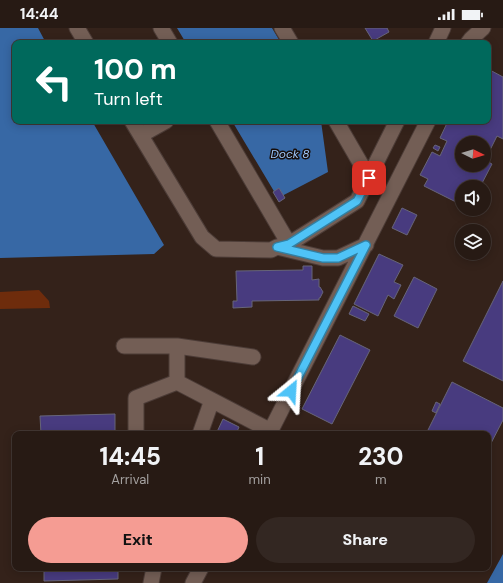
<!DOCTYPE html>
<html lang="en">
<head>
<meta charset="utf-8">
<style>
	:root { --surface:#271a14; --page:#332722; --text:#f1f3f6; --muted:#a4a1a0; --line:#433834; --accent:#f59c93 }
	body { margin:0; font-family:"DM Sans",sans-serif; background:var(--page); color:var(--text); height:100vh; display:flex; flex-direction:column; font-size:15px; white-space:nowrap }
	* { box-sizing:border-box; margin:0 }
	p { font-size:13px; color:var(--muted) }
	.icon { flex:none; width:22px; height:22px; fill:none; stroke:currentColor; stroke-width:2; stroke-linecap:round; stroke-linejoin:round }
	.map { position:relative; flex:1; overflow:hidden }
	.panel { position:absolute; left:12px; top:403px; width:479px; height:140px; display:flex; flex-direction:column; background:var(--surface); border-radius:8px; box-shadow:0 2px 10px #0003,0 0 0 1px var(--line) }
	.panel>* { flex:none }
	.guide { position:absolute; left:12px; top:12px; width:479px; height:84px; border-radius:8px; box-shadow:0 2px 10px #0003,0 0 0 1px var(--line); background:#00695c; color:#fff; overflow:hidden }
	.needle { width:26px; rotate:95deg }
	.buttons { position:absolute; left:455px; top:108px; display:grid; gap:8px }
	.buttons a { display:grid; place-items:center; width:36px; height:36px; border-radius:50%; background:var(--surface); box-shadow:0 2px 10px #0003,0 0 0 1px var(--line); font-size:20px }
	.pin { position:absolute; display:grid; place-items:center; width:34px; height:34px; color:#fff; margin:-17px; border-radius:8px; box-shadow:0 2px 6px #0006 }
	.me { position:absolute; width:44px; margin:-22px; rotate:27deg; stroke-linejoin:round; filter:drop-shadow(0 0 3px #0008) }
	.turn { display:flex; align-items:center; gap:14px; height:84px; padding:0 16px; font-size:18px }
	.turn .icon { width:52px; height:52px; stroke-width:2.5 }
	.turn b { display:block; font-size:28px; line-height:34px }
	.eta { display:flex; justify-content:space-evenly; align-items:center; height:68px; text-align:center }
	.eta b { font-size:24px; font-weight:800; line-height:28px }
	.primary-button { display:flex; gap:8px; margin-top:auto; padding:8px 16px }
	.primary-button a { flex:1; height:46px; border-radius:24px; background:var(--accent); color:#111; font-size:16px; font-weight:800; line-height:46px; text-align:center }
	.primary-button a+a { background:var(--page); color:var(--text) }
	.status { display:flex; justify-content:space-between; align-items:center; height:28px; padding:0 20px; background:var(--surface); direction:ltr }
	.status svg { height:11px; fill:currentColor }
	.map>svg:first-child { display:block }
</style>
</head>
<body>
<div class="status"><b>14:44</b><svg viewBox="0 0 49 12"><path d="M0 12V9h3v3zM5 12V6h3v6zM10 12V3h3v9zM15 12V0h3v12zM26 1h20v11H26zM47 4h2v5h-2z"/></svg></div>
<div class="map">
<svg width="503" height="555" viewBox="0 0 503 555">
	<rect width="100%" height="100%" fill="#34221a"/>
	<path fill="#6e2c0c" d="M39,262l10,11 1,7 -50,1v-17z"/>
	<path fill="#3768a5" d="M0,0h38l8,15h-31v78h77l72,124 -10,9 -154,4z
		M177,0h95l9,15h-95z
		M232,93h89l7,51 -50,26z
		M503,526v29h-16z"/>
	<path fill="#483b7f" stroke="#676579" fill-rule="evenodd" d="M365,0h22l2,4 -16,9z
		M488,41l15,8v62l-6,-3 -12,24 7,4 -12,23h-18v18l-38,-19 4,-7 -8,-4 12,-23 8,4 7,-15 -7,-3 8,-17h40zM462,115h22v22h-22z
		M435,117l5,2 -2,4 -5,-3z
		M279,160l6,10 -6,4 -6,-10z
		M402,180l15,7 -10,20 -15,-7z
		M379,226l24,11 -9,17 7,3 -7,14 -6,-4 -10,21 -24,-12z
		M303,238h9v14l7,-1v8h1l3,5 -3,6h-1v2l-67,1v6l-19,1v-7h4l-1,-30 67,-1z
		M414,249l23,12 -19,39 -24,-12z
		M503,253v100l-40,-20z
		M353,278l16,8 -4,7 -16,-7z
		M340,307l30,15 -38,74 -30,-15z
		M452,354l51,26v12l-15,29v-15h-62z
		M436,374l4,2 -4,9 -4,-2z
		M115,386v20h-74l-1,-18z
		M223,391l16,8 -3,7h-20z
		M44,540h74v11l-74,2z"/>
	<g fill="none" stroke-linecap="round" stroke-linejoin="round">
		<defs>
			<path id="minor" d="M77,0l9,15
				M161,0l9,15
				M282,0l9,15
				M436,15l7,-15
				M468,15l3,-4 12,-11
				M132,93l70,116 14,12 55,1 6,-3 12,-3 68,-43 40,-80
				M217,93l72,123
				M336,93l33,57
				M141,107l25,-14
				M277,219l46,11h15l28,-13
				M124,318h53l76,11
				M177,318v36l94,49
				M136,406v-36l41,-16
				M200,406l12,-34
				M269,406l159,-313
				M151,555l3,-15
				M193,555l8,-15"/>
		</defs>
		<use href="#minor" stroke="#4c3c37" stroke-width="17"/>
		<use href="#minor" stroke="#735e55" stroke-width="15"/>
	</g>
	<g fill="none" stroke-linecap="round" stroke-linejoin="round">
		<defs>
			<path id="route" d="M291,363l75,-146 -28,13h-15l-46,-11 12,-3 68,-43 12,-23"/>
		</defs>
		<use href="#route" stroke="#337fa1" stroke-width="10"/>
		<use href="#route" stroke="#4fc3f7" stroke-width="7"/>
	</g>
	<g text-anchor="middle" stroke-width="3" stroke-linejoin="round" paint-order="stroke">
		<g font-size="12" font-style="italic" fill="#9cc4f7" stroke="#160d0a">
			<text x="290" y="130">Dock 8</text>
		</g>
	</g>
</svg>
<div class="buttons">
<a><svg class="needle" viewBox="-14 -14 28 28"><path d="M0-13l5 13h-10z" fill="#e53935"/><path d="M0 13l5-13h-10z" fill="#a4a1a0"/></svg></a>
<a><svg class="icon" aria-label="sound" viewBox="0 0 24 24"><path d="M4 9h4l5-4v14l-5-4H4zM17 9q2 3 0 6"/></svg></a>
<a><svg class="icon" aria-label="layers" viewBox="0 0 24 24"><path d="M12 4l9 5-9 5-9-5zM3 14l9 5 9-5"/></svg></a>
</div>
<div class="pin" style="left:369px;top:150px;background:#d93025"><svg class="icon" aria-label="arrive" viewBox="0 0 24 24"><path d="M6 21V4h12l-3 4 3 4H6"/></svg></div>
<svg class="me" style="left:291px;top:363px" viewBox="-20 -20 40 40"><path d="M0-17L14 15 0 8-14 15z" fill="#4fc3f7" stroke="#fff" stroke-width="4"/></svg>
<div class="guide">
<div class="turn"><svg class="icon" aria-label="left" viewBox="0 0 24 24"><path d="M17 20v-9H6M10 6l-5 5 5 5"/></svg><div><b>100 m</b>Turn left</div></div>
</div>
<section class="panel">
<div class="eta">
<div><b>14:45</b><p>Arrival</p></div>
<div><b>1</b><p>min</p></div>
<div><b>230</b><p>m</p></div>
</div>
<div class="primary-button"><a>Exit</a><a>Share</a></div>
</section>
</div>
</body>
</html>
